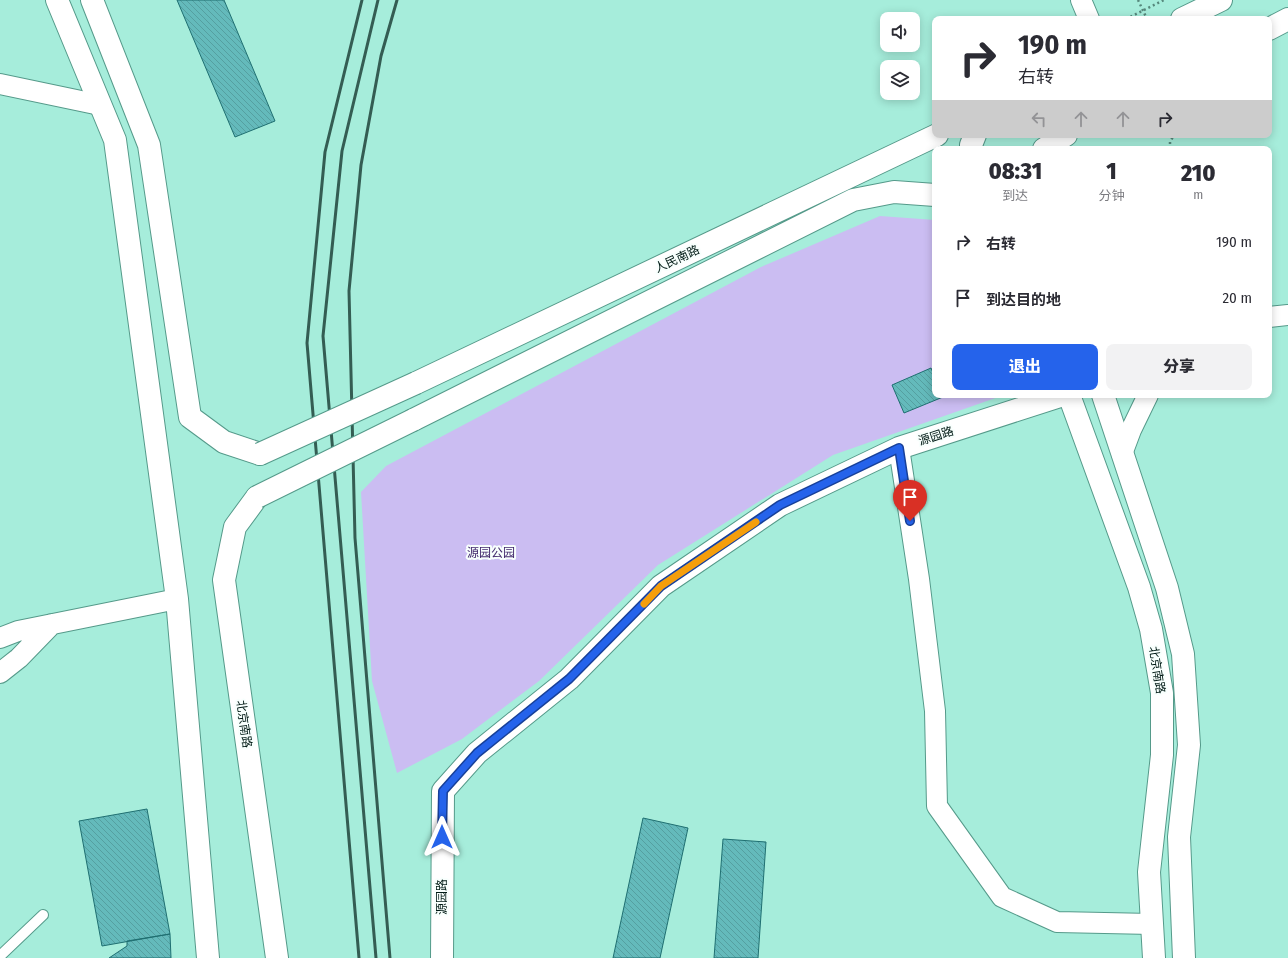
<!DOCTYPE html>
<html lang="zh">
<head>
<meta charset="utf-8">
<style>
	:root { --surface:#fff; --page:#f2f2f3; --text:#2b2b33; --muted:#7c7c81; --accent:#2563eb }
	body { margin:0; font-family:"Fira Sans Condensed","Noto Sans SC",sans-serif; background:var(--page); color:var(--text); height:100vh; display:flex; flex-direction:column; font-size:15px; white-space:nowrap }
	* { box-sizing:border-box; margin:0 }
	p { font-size:13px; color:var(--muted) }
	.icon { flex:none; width:22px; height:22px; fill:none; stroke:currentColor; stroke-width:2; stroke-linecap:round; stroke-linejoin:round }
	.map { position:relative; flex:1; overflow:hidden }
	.panel { position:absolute; left:932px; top:146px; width:340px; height:252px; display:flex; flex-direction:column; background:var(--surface); border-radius:8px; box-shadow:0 2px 10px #0003 }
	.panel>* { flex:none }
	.top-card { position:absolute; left:932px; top:16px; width:340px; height:122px; border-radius:8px; box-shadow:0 2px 10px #0003; background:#fff; color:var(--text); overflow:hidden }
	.controls { position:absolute; left:880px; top:12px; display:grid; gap:8px }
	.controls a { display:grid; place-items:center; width:40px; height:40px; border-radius:8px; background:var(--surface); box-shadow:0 2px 10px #0003; font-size:20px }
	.pin { position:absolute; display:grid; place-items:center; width:34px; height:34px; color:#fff; margin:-41px -17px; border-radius:50% 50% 50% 0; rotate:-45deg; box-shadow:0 0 4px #0007 }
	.pin .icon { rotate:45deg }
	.me { position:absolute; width:44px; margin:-22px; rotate:0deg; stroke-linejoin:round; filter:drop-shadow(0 0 3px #0008) }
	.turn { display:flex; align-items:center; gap:14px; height:84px; padding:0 20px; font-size:18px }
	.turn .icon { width:52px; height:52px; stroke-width:2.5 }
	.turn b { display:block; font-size:28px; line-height:34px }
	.lanes { display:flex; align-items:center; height:38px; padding:0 20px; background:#0003; justify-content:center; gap:20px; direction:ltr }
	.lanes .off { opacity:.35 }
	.eta { display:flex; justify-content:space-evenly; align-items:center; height:68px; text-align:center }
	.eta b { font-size:24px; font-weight:800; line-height:28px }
	.button { display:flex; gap:8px; margin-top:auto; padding:8px 20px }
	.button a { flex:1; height:46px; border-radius:8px; background:var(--accent); color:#fff; font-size:16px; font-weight:800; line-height:46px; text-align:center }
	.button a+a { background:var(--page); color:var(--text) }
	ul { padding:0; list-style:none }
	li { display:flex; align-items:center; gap:12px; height:56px; padding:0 20px }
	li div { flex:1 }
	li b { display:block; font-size:15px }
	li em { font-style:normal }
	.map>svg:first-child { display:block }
</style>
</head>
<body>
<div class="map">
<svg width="1288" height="958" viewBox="0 0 1288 958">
	<defs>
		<pattern id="building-back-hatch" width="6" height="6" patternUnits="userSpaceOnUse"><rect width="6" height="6" fill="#64babb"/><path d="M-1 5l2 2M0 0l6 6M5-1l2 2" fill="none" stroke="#559fa0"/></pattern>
	</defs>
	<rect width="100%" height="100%" fill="#a6eddb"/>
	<path fill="#cbbdf2" d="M880,216l55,4v175h69l-171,60 -175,110 -119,116 -77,58 -65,34 -25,-92 -11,-189 25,-26 375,-199z"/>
	<path fill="url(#building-back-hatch)" stroke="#1f6f71" d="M177,0h47l51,121 -40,16z
		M931,368l4,9v18h8v2l-39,16 -12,-28z
		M147,809l23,125 -68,12 -23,-125z
		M643,818l45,10 -28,130h-47z
		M723,839l43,3 -8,116h-44z
		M170,934l1,24h-62l18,-12v-5z"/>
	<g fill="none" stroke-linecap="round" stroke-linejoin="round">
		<defs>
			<path id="lane" d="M0,956l43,-41"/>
			<path id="street" d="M1081,0l8,19
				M0,84l100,21
				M1269,317l19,-2
				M899,448l20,131 16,132 2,95 65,91 55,25 95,2
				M1122,454l9,-24 17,-35
				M0,638l18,-7 159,-32
				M0,673l19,-15 33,-34"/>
			<path id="secondary" d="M442,958l1,-167 34,-38 92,-74 92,-93 119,-81 119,-57 164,-53"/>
			<path id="primary" d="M57,0l58,140 62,459 31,359
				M92,0l57,145 41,272 34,25 36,12
				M1182,19l39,-19
				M1269,29l19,-10
				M972,149l-1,-4 4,-10
				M1044,149l22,-14
				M416,383l521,-248
				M1069,395l70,192 12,42 11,64v62l-13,117 5,86
				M1103,395l64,193 16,66 6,91 -10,92 5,121
				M413,420l440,-220 41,-8 41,3
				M257,497l-22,30 -11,53 53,378"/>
		</defs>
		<use href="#lane" stroke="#559a8a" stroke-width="12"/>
		<use href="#street" stroke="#559a8a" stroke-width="22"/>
		<use href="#secondary" stroke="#559a8a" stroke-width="24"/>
		<use href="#primary" stroke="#559a8a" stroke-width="24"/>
		<path stroke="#56887c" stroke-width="2.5" stroke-dasharray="2 3" stroke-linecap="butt" d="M1126,19l38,-19
			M1170,149v-7l4,-7"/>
		<use href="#lane" stroke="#fff" stroke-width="10"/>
		<use href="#street" stroke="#fff" stroke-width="20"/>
		<use href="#secondary" stroke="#fff" stroke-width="22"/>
		<use href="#primary" stroke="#fff" stroke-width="22"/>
		<path stroke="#345d53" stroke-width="3" d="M359,958l-52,-615 18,-191 37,-152
			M376,958l-53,-622 19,-185 36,-151
			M390,958l-35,-420 -6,-247 12,-126 20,-109 16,-56"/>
		<defs>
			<path id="primary-bridge" d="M260,454l156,-71
				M257,497l156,-77"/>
		</defs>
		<use href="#primary-bridge" stroke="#559a8a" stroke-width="24" stroke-linecap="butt"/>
		<path stroke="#56887c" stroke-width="2.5" stroke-dasharray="2 3" stroke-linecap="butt" d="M1138,0l9,19"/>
		<use href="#primary-bridge" stroke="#fff" stroke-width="22"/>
	</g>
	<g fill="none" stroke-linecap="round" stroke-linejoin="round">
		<defs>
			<path id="route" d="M442,837l1,-46 34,-38 92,-74 92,-93 119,-81 119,-57 11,73"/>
		</defs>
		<use href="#route" stroke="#184099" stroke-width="10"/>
		<use href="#route" stroke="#2563eb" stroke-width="7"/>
		<path stroke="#f59e0b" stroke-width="7" d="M644,604l17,-18 95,-64"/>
	</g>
	<g text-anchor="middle" stroke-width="4" stroke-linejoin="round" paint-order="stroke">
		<g font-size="12" fill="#001a15" stroke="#f8fffd">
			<text transform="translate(677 259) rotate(-25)" y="4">人民南路</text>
			<text transform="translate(936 436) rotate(-18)" y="4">源园路</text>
			<text transform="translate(1157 670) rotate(81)" y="4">北京南路</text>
			<text transform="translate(244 724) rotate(82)" y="4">北京南路</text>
			<text transform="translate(442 897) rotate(-90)" y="4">源园路</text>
		</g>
		<g font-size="12" fill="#41286c" stroke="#f8fffd">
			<text x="491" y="557">源园公园</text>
		</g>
	</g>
</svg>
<div class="controls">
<a><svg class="icon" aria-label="sound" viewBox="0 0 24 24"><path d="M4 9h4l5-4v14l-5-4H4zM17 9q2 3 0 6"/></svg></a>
<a><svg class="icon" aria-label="layers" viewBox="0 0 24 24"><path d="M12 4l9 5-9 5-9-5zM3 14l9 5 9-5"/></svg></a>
</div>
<div class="pin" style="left:910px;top:521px;background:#d93025"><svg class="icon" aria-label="arrive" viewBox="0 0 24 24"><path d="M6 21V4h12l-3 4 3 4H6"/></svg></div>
<svg class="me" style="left:442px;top:837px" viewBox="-20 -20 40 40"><path d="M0-17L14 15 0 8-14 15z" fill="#2563eb" stroke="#fff" stroke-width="4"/></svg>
<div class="top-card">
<div class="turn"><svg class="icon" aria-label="right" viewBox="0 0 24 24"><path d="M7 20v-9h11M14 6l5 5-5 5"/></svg><div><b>190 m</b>右转</div></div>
<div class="lanes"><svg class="icon off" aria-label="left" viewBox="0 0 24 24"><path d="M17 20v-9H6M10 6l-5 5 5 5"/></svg><svg class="icon off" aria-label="ahead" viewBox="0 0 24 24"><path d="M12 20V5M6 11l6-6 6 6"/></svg><svg class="icon off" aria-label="ahead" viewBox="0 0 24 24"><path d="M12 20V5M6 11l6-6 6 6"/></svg><svg class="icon" aria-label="right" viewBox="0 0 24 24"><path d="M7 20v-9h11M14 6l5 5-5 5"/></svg></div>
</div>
<section class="panel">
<div class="eta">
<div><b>08:31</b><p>到达</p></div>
<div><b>1</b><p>分钟</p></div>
<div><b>210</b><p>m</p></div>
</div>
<ul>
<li><svg class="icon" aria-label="right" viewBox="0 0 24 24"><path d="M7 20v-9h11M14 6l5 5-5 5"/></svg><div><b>右转</b></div><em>190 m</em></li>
<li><svg class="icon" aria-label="arrive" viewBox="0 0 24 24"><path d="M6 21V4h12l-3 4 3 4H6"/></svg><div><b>到达目的地</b></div><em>20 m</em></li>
</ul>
<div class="button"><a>退出</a><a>分享</a></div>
</section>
</div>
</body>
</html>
